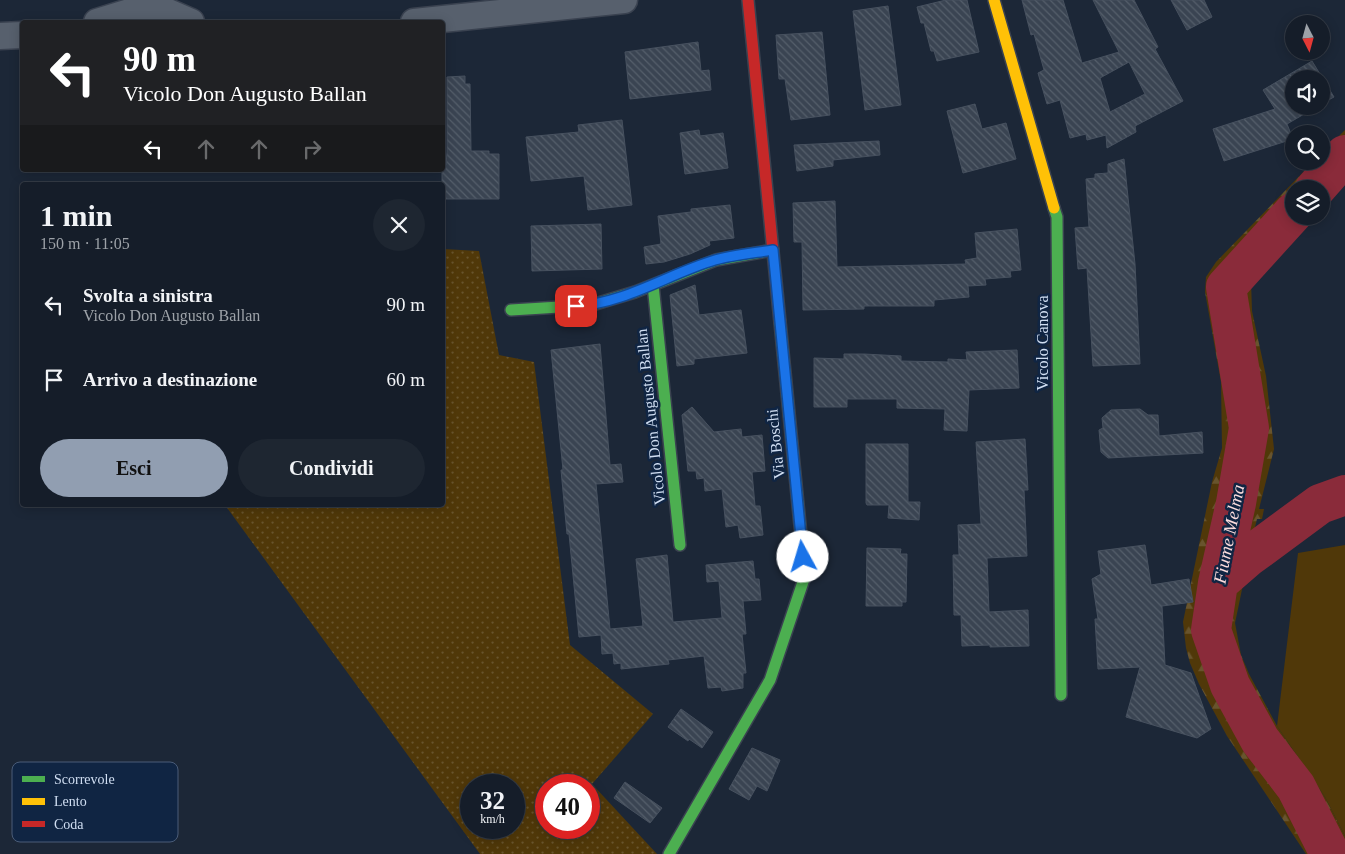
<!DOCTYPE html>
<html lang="it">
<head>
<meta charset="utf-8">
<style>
	:root { --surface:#151d29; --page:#1e2631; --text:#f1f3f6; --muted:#9da2a8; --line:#343b46; --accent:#919eb1 }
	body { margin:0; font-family:Georgia,serif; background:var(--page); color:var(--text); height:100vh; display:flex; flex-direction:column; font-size:19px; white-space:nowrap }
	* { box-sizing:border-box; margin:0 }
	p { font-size:16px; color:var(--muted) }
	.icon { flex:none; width:28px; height:28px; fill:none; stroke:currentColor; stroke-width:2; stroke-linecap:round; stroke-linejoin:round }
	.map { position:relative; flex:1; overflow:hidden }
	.side { position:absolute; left:20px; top:182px; width:425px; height:325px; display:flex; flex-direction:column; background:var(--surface); border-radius:5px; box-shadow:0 2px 12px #0003,0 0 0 1px var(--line) }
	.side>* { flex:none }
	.top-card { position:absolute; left:20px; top:20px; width:425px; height:152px; border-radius:5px; box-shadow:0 2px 12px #0003,0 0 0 1px var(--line); background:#202124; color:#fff; overflow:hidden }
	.needle { width:32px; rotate:174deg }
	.buttons { position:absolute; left:1285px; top:15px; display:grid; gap:10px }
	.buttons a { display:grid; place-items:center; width:45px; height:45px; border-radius:50%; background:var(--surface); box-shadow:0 2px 12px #0003,0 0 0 1px var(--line); font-size:25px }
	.speed { position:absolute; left:460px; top:774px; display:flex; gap:10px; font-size:25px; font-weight:700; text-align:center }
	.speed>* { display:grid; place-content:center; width:65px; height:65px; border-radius:50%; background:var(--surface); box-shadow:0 2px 12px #0003,0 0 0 1px var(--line); line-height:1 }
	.speed small { font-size:12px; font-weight:400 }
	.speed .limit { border:8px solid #d22; background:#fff; color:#111 }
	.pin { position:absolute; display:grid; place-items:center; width:42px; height:42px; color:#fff; margin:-21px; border-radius:10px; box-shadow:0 2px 8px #0006 }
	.me { position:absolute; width:55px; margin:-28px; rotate:354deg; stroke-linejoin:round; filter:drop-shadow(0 0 4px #0008) }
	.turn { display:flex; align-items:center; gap:18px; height:105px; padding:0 20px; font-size:22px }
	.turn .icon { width:65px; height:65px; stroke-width:2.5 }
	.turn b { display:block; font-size:35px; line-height:42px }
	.lanes { display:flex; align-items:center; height:48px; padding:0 20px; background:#0003; justify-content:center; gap:25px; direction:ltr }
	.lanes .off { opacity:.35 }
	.round { display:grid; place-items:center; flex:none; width:52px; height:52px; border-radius:26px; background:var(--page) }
	.headline { display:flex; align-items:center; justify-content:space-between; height:85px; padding:0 20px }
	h1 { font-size:30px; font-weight:800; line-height:38px }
	.action { display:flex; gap:10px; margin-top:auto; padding:10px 20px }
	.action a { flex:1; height:58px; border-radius:30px; background:var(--accent); color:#111; font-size:20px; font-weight:800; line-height:58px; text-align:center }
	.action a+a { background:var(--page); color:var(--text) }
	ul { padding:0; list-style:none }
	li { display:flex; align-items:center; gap:15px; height:75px; padding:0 20px }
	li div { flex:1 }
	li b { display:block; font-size:19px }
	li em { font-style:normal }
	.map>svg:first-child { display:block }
</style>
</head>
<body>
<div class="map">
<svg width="1345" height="854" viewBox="0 0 1345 854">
	<defs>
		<pattern id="grass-dots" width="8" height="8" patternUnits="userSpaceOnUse" patternTransform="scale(1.25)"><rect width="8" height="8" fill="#503809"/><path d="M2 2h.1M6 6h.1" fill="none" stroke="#68542d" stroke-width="1.8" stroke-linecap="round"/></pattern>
		<pattern id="forest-firs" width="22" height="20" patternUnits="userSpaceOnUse" patternTransform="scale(1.25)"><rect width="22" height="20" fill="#503809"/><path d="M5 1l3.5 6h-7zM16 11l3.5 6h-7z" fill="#68542d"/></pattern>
		<pattern id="building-back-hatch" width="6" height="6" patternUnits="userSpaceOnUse" patternTransform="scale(1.25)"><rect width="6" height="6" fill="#3a4452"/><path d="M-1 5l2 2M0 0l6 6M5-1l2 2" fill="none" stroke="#555f6b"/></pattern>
	</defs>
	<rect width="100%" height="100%" fill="#1c2737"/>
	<path fill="url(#grass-dots)" fill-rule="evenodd" d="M443,249l36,2 20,104 35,7 36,283 83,69 -61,70 65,70h-177l-255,-349h217zM471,785h43v43h-43zM546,785h43v43h-43z"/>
	<path fill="url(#forest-firs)" d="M1345,130v54l-24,25v-20h-27v27h20l-54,50 -9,15 1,30 14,65 8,73 -15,60h5l-2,10h-5l-2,8 -20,96 6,32 8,19 28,52 48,71 20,39v18h-39l-79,-118 -28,-52 -9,-21 -4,-15 -3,-26 29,-140 10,-34 -1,-66 -16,-90 1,-15 10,-15 98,-101h7v-7z"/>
	<path fill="#503809" d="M1345,545v291l-20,-39 -48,-71 21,-173z"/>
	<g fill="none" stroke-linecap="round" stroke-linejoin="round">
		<path stroke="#8a2b3a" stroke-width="40" d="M1315,189l30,-34
			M1294,212l-68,75 23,141 -13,75 -18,80 -7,47 19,55 30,55 36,47 34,67
			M1218,583l30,-26 72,-53 25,-9"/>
	</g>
	<path fill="url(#building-back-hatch)" stroke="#47515f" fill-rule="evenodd" d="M946,0h21l12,52 -42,9 -3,-10h-3l-7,-28h-3l-4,-16z
		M1022,0h41l19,63 37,-11 -26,-52h41l24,47 -3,2 28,52 -48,25 1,6 -29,16 -1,-13 -19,5 -1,-6 -16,4 -10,-38 -13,4 -9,-31 6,-3 -10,-36 -3,1zM1129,62l16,32 -35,18 -10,-34z
		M1171,0h33l8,17 -25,13z
		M888,6l13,99 -36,5 -12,-99z
		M822,32l8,83 -39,5 -6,-41h-6l-3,-44z
		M698,42l3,29 8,-1 2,20 -81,9 -5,-47z
		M1312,61l22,36 -13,7v-25h-27v27h24l-31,18 6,15 -69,22 -11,-32 62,-20 -12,-19z
		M465,76v8h5l1,67h18v3h10v45h-57v-34h4l1,-13v-75z
		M975,104l7,25 24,-6 10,36 -53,14 -16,-62z
		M622,120l10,85 -44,5 -4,-34 -53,5 -5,-44 53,-5 -1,-7z
		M699,130l1,6 23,-3 5,35 -43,6 -5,-41z
		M879,141l1,14 -47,5v6l-36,5 -3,-26z
		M1124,159l11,105 5,100 -47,2 -6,-98 -9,1 -3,-41 14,-1 -3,-48 9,-1v-4l13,-1v-9z
		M835,201l2,66 129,-3 -1,-4 12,-2 -2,-25 42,-4 4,41 -11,1 1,6 -26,2 1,6 -18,1 1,11 -35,3v6h-70v3l-61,1 -1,-68h-8l-1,-39z
		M730,205l4,33 -25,3 1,4 -20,9 -26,8 -18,2 -2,-17 17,-3 -3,-28 33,-4v-3z
		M601,224l1,45 -70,2 -1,-45z
		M695,285l4,30 42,-5 6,43 -53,6v5l-17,2 -7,-71z
		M600,344l10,121 11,-1 2,18 -27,2 14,145 33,-3 -7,-67 31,-4 6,67 49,-4 -3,-37 -12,1 -1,-17 47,-4 2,18h4l2,21 -18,1 3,33h-4l4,39h-3v15l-21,3 -1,-4 -13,1 -4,-32 -36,4 1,4 -48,5v-6l-7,1 -1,-11 -11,1 -1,-19 -22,2 -10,-103h-2l-6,-64h2l-12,-120z
		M1017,350l2,38 -50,2 -2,41 -23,-1 1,-21 -48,-1v-9h-50v8h-33v-49l30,1v-5h20l37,2v5l47,1v-3l19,1 -1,-8z
		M692,407l22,25 27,-3 1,8 20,-2 3,36 -13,1 3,34h5l3,29 -23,3 -2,-13 -12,2 -4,-38 -17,2 -1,-13 -7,1 -1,-8h-8l-6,-56z
		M1140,409l8,6h10l1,21 43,-4 1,21 -95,5 -7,-6 -2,-22 4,-2 -1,-10 9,-8z
		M1025,439l3,51h-4l3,66 -40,2 2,54 39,-2 1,36 -39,1v-2l-28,1 -1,-31h-7l-1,-60h6l-1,-30 23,-1 -5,-82z
		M866,444h42v58h12l-1,18 -31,-2 1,-13h-22l-1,-2z
		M1145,545l6,40 38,-6 4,23 -31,4 3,59 26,8 20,56 -14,9 -71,-21 14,-50 -42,2 -3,-50h3l-6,-40 9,-5 -3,-23z
		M867,548l34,1 -1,5h7l-1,48h-4v4h-36z
		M681,709l32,23 -11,16 -13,-9 -1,2 -20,-14z
		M752,748l28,12 -13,31 -10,-5 -8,14 -20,-11z
		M625,782l37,26 -12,15 -36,-25z"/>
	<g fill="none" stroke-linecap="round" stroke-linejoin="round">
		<defs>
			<path id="street" d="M145,0l7,5 39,17
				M97,22l55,-17
				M414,22l210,-22
				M0,36l22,-1"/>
			<path id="fast" d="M1054,208l3,9 4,478
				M653,285l27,260
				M511,310l81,-5 43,-13 81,-32 57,-10
				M669,854l101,-174 35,-104 -25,-254"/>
			<path id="slow" d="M994,0l60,208"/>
			<path id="jam" d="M748,0l32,322"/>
		</defs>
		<use href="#street" stroke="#3a4250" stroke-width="29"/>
		<use href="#fast" stroke="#3a4250" stroke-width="14"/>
		<use href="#slow" stroke="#3a4250" stroke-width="14"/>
		<use href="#jam" stroke="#3a4250" stroke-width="14"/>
		<use href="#street" stroke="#57606d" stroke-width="26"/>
		<use href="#fast" stroke="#4caf50" stroke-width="11"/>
		<use href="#slow" stroke="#ffc107" stroke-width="11"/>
		<use href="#jam" stroke="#c62828" stroke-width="11"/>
	</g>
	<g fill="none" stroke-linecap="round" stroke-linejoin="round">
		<defs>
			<path id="route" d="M576,306c50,-3 92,-32 139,-46 18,-5 39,-7 58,-10l30,307"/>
		</defs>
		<use href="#route" stroke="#114b97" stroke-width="12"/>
		<use href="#route" stroke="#1a73e8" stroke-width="9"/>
	</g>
	<g text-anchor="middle" stroke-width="5" stroke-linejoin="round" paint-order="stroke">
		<g font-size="16" fill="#d0def2" stroke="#102543">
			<text transform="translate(1042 343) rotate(-90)" y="6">Vicolo Canova</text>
			<text transform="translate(650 417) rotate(-96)" y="6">Vicolo Don Augusto Ballan</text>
			<text transform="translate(775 444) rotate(-96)" y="6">Via Boschi</text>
		</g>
		<g font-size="18" font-style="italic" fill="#fadbdc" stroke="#102543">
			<text transform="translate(1229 534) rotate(-79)" y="6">Fiume Melma</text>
		</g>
	</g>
	<rect x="12" y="762" width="166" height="80" rx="8" fill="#102543" stroke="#4a5c78" stroke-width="1"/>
	<rect x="22" y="776" width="23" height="6" fill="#4caf50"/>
	<rect x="22" y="798" width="23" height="7" fill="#ffc107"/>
	<rect x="22" y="821" width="23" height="6" fill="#c62828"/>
	<g font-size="14" fill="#d0def2">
		<text x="54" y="784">Scorrevole</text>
		<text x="54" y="806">Lento</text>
		<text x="54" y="829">Coda</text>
	</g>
</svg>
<div class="buttons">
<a><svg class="needle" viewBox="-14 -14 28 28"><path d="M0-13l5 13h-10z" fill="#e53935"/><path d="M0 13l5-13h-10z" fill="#9da2a8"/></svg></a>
<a><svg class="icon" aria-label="sound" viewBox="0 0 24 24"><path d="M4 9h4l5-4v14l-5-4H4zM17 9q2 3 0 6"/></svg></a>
<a><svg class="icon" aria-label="search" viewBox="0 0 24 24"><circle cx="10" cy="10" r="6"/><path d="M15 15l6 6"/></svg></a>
<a><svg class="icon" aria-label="layers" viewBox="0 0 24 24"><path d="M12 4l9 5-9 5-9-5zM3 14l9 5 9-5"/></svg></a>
</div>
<div class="speed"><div>32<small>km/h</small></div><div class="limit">40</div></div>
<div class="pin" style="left:576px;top:306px;background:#d93025"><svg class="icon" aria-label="arrive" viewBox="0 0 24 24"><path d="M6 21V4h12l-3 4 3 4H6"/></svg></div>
<svg class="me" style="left:803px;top:557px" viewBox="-20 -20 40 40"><circle r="19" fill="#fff"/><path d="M0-13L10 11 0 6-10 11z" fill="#1a73e8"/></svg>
<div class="top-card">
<div class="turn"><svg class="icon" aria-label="left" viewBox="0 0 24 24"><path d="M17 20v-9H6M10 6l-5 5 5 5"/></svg><div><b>90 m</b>Vicolo Don Augusto Ballan</div></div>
<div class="lanes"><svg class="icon" aria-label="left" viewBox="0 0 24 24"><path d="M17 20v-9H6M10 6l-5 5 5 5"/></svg><svg class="icon off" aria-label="ahead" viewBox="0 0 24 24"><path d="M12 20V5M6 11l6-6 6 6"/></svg><svg class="icon off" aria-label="ahead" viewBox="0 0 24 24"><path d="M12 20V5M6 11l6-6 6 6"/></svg><svg class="icon off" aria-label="right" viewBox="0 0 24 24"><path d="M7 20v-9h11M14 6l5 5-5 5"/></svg></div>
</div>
<section class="side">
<div class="headline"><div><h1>1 min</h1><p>150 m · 11:05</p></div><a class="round"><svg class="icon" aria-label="close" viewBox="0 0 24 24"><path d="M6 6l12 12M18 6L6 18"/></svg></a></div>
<ul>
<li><svg class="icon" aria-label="left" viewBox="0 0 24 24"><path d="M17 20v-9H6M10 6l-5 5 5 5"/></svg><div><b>Svolta a sinistra</b><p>Vicolo Don Augusto Ballan</p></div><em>90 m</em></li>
<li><svg class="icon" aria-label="arrive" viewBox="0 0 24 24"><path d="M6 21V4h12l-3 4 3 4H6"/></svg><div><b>Arrivo a destinazione</b></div><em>60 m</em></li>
</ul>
<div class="action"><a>Esci</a><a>Condividi</a></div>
</section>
</div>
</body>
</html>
